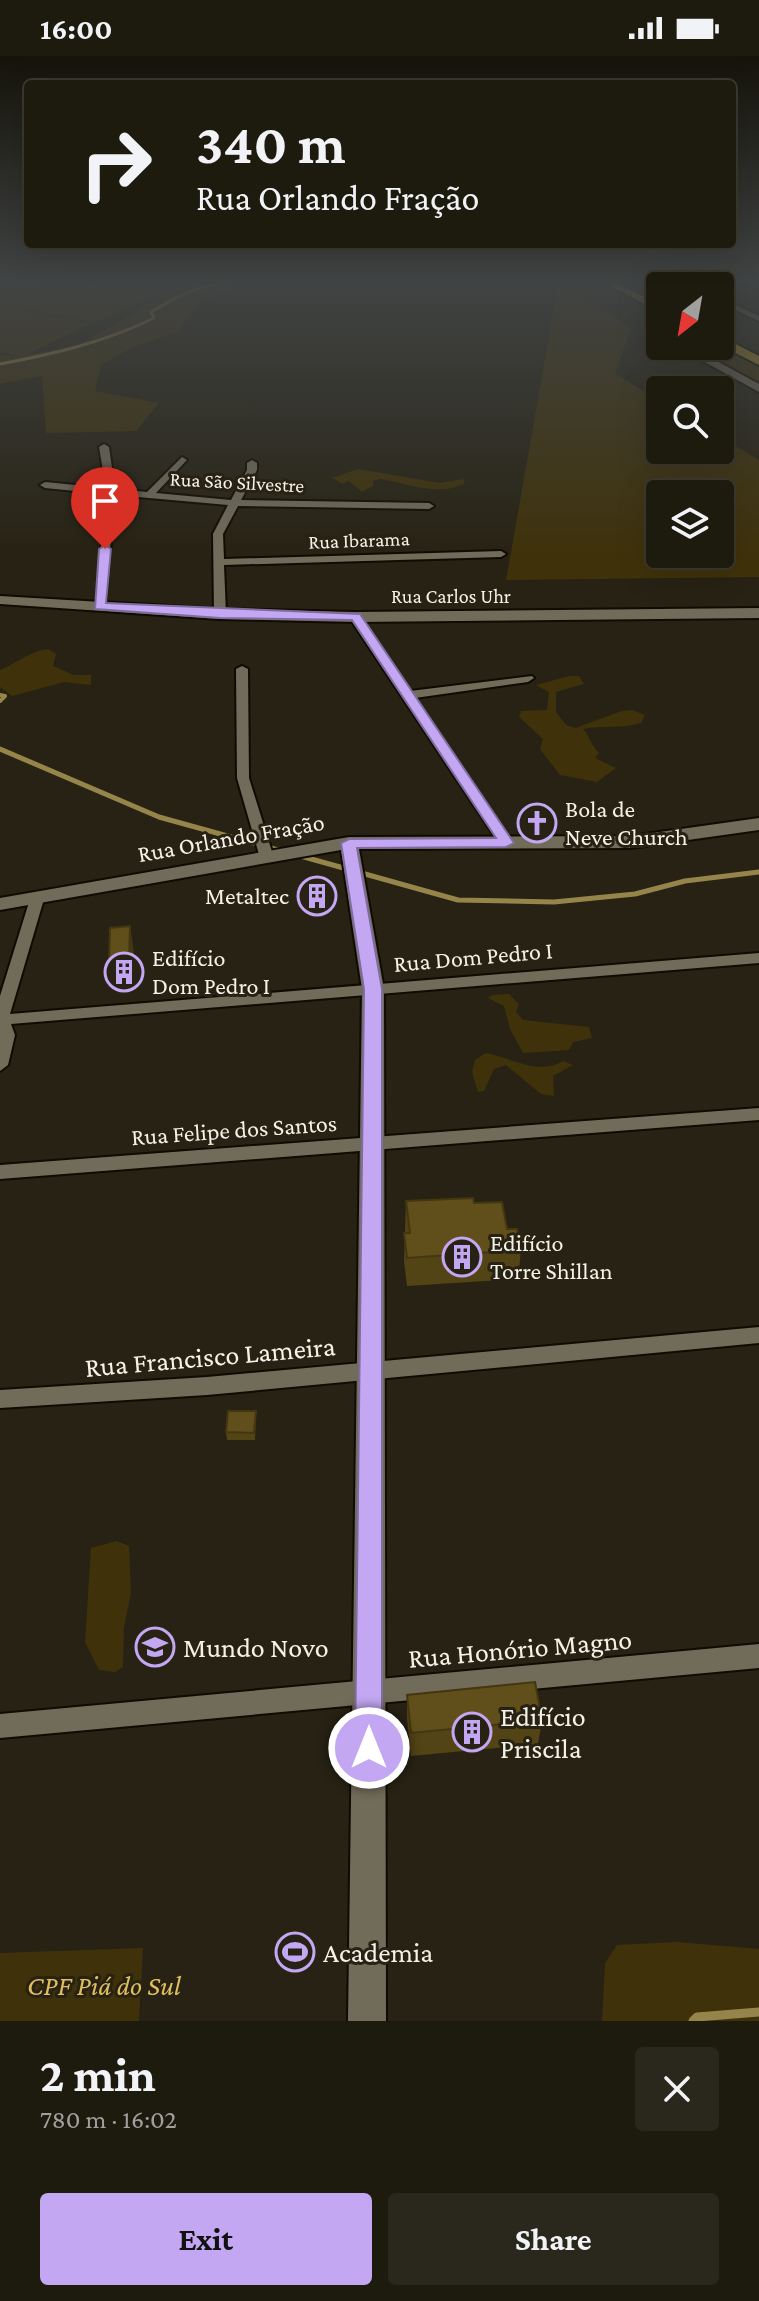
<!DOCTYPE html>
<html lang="en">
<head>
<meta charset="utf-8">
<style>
	:root { --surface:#1d1a0e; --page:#2a271c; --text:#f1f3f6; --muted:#a0a19e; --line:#3b382e; --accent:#c3a7f2 }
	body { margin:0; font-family:"Crimson Pro",serif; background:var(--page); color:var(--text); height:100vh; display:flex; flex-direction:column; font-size:30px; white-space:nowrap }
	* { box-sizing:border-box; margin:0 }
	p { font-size:26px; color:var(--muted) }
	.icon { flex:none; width:44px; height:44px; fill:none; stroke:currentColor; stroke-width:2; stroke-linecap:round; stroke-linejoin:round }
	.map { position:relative; height:1965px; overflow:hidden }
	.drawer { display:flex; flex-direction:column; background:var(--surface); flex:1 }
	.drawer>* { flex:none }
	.banner { position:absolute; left:24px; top:24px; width:712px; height:168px; border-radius:8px; box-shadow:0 8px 32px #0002,0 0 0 2px var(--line); background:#1d1a0e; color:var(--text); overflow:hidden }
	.needle { width:52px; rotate:211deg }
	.controls { position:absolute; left:646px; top:216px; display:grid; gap:16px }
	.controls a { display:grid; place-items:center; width:88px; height:88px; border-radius:8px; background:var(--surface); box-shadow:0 8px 32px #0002,0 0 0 2px var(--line); font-size:40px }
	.pin { position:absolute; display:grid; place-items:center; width:68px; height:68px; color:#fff; margin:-82px -34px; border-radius:50% 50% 50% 0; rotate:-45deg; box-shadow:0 0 8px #0007 }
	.pin .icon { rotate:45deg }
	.me { position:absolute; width:88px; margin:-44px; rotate:0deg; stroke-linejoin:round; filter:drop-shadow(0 0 6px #0008) }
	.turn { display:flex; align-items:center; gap:28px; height:168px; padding:0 40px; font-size:36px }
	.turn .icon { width:104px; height:104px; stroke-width:2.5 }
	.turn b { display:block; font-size:56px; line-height:68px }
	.round { display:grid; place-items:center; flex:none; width:84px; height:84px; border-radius:8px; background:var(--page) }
	.summary { display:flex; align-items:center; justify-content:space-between; height:136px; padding:0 40px }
	h1 { font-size:48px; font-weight:700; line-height:60px }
	.cta { display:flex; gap:16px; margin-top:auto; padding:16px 40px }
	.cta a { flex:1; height:92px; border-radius:8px; background:var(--accent); color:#111; font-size:32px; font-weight:700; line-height:92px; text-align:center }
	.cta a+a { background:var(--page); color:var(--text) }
	.status { display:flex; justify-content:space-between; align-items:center; height:56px; padding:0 40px; background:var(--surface); direction:ltr }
	.status svg { height:22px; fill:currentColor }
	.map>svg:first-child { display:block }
</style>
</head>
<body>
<div class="status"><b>16:00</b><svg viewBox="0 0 49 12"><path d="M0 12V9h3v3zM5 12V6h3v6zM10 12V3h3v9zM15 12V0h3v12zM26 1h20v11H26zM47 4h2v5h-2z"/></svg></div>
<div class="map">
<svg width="759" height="1965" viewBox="0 0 759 1965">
	<rect width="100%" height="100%" fill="#272213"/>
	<path fill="#3f320b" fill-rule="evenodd" d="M24,224h45l86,16 -60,27 -95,-19v-14z
		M175,224h134c-51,5 -102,-1 -130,51l-46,16 -32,18 -6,26 64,12 -23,28 -90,2 -4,-57 -42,8v-29l19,1 -19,-5v-46l91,19 -69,32 57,-11 82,-48 -2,-5z
		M559,224l72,48 -16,46 45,27v49h60v-13l39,23v117l-253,3zM660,438h60v60h-60z
		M688,290h32l39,21v17z
		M358,413l82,14 23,-4 2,4c-24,14 -58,1 -84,-4l-8,2v5l-11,6 -13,-11 -6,3 -11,-6z
		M48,593l8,5 -3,12 21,9h17v10l-27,-3 -52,14 -12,-9v-17c15,-6 32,-20 48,-21z
		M569,620h10l5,8 -28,8v20l10,13 9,3 47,-17 10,-1 13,5 -4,8c-19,6 -39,2 -58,6 7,8 8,16 16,24l-4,5 21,10 -19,14 -37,-7 -20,-26 3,-10 -24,-22 2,-6 26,-1 2,-18 -13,-7z
		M509,938l10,10 -3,8 7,8 66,7 3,11 -19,4 -4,8 -46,3 -13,-24 -6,-23 -16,-8 4,-3z
		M486,997c27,5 52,23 77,8l10,4 -20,11 1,20 -13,-2 -35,-29 -12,4 -10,22 -6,1 -6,-20 3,-12z
		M117,1485l12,5 2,47 -7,34 -1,40 -8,5 -16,-2 -14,-28 6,-94z
		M676,1886l83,7v72h-157l3,-58 12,-18z
		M143,1892l-4,73h-139v-68z"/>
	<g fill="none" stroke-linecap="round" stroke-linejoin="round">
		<path stroke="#96854a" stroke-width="3" d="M0,308c54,-10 105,-22 154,-46l-3,-6c48,-29 61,-29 116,-32"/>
		<path stroke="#96854a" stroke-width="4" d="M0,639l5,1 -5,5"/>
		<path stroke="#96854a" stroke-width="5" d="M0,693l159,68 123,34
			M297,799l161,45 96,2 81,-8 50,-13 74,-9"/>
		<path stroke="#96854a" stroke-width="9" d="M693,1965l4,-4 62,-5"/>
		<defs>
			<path id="minor" d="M624,224h10l-7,3z
				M674,224h10l10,6h-10z
				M720,242l39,18v5l-39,-18z
				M104,388l5,3 6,42 32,3 35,-35 5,3 -2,2 -29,31 75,7 16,-30v-7l5,-3 5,3v7l-16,30 188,3 5,3 -5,3 -191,-3 -15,28 1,25 277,-8 5,3 -5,3 -277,8 2,49 -6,3 -6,-3 -1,-80 15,-29 -113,-10 -10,112 -9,2 10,-115 -61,-6 -5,-3 5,-3 61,6 -7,-41z
				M351,559h8l51,76 122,-15 2,2 -6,4 -113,16 98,145 -2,3h-10l-152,-229z
				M242,610l6,3 1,109 25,80 -7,4 -7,-4 -23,-80 -1,-109z
				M37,839l7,4 -34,115 749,-61v10l-748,61 4,11 -7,30 -8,6v-75l30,-97z
				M759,1052v12l-759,59v-14z
				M759,1271v16l-552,52 -207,13v-18l207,-13z
				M759,1588v24l-759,70v-24z"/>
			<path id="tertiary" d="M676,290h13l70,38v8z
				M0,540l220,13 135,3 404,-4v10l-404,4 -135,-3 -220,-15z
				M759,762v12l-128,18 -272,1 25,140 2,1032h-38l14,-1032 -21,-139 -341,60v-12l349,-61 282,-1z"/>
			<path id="trunk" d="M599,224h13l48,25v7z
				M720,280l39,20v9l-39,-20z"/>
		</defs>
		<use href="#minor" stroke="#100b01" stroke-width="4"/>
		<use href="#tertiary" stroke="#100b01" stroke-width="4"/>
		<use href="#trunk" stroke="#100b01" stroke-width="4"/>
		<use href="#minor" fill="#716b5a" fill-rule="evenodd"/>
		<use href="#tertiary" fill="#716b5a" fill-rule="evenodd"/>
		<use href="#trunk" fill="#b09021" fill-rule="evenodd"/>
	</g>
	<path fill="#534416" d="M130,870l4,29v34l-20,1 -5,-28z
		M406,1145l68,2 33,26 14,21 -3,29 -111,7 -3,-25z
		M256,1362l-1,22h-28l-1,-8z
		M407,1639l135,25 -4,24 -127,12 -4,-37z"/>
	<path fill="#433712" d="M130,870l4,29v34l-5,-29z"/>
	<path fill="#604f1a" stroke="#433712" stroke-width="2" d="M130,870l-1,34 -20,2 1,-34z
		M473,1142l1,5 28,-1 5,27h10l4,21 -114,8 -3,-25h6l-4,-32z
		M228,1355h28l-2,22 -28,-1z
		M535,1626l7,38 -131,13 -4,-38z"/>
	<linearGradient id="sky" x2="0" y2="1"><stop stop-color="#15130a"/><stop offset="0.45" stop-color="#414444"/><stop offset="1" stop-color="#414444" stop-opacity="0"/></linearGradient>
	<rect width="759" height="499" fill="url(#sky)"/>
	<path fill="#c3a7f2" stroke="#7f6d9d" stroke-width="2" d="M105,489l6,4 -5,54 254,11 154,229 -8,4 -149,1 25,141v759l-4,10 -9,4 -10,-4 -4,-10 9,-759 -23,-146 8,-4 147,-1 -144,-218 -132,-2 -125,-9 4,-60z"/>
	<defs>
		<symbol id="church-ring" viewBox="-11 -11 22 22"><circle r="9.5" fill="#272213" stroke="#c3a7f2" stroke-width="1.5"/><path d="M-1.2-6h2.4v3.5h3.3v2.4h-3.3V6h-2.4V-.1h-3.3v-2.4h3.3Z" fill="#c3a7f2"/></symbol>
		<symbol id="building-ring" viewBox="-11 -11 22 22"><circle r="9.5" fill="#272213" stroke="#c3a7f2" stroke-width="1.5"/><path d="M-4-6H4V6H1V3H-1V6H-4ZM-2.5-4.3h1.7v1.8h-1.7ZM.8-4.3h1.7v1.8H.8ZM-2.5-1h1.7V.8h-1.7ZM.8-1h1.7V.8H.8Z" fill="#c3a7f2"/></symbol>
		<symbol id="school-ring" viewBox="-11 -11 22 22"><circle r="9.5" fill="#272213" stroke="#c3a7f2" stroke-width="1.5"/><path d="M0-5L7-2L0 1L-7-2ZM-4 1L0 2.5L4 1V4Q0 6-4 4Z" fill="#c3a7f2"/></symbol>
		<symbol id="stadium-ring" viewBox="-11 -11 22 22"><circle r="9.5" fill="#272213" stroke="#c3a7f2" stroke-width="1.5"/><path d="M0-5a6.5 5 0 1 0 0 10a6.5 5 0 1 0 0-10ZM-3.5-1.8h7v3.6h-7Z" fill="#c3a7f2"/></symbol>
	</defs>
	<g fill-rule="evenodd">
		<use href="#church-ring" x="515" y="745" width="44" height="44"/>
		<use href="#building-ring" x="295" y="818" width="44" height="44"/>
		<use href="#building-ring" x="102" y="894" width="44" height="44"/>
		<use href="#building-ring" x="440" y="1179" width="44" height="44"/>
		<use href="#school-ring" x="133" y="1569" width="44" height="44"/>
		<use href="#building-ring" x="450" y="1654" width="44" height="44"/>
		<use href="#stadium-ring" x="273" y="1874" width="44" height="44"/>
	</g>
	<g text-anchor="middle" stroke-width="6" stroke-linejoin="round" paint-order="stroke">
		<g font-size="20" fill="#f4f1e7" stroke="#272213">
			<text transform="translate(237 426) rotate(3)" y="7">Rua São Silvestre</text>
			<text transform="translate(359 484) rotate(-2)" y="7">Rua Ibarama</text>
			<text x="451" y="547">Rua Carlos Uhr</text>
		</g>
		<g font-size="24" fill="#f4f1e7" stroke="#272213" text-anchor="start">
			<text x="565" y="761">Bola de<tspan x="565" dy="28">Neve Church</tspan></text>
			<text x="289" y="848" text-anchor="end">Metaltec</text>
			<text x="152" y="910">Edifício<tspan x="152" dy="28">Dom Pedro I</tspan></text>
			<text x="490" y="1195">Edifício<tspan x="490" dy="28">Torre Shillan</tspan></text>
		</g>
		<g font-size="24" fill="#f4f1e7" stroke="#272213">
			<text transform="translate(231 782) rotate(-10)" y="8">Rua Orlando Fração</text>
			<text transform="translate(473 901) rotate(-5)" y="8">Rua Dom Pedro I</text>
			<text transform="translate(234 1074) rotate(-4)" y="8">Rua Felipe dos Santos</text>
		</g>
		<g font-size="28" fill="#f4f1e7" stroke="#272213">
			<text transform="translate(210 1300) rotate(-5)" y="10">Rua Francisco Lameira</text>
			<text transform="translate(520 1592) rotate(-5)" y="10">Rua Honório Magno</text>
		</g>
		<g font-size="28" fill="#f4f1e7" stroke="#272213" text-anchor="start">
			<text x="183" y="1601">Mundo Novo</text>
			<text x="500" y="1670">Edifício<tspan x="500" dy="32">Priscila</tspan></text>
			<text x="323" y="1906">Academia</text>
		</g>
		<g font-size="28" font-style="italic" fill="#e0bf5e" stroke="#272213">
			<text x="104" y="1939">CPF Piá do Sul</text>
		</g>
	</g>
</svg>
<div class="controls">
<a><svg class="needle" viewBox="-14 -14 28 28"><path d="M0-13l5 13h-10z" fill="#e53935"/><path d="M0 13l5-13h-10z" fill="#a0a19e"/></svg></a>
<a><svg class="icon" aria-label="search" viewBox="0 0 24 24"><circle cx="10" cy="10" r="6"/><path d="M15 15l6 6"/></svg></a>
<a><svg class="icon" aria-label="layers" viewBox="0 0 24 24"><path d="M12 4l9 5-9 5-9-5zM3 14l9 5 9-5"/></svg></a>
</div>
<div class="pin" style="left:105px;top:493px;background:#d93025"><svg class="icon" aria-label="arrive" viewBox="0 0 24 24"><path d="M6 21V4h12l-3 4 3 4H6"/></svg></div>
<svg class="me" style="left:369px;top:1692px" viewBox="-20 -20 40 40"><circle r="17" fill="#c3a7f2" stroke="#fff" stroke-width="3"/><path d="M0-11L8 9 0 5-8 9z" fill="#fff"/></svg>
<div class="banner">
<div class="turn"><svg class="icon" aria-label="right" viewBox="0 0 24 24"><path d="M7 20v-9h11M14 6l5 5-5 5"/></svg><div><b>340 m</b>Rua Orlando Fração</div></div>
</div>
</div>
<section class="drawer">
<div class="summary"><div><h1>2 min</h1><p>780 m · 16:02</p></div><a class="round"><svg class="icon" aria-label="close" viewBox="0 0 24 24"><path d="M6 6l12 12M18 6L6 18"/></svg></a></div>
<div class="cta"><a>Exit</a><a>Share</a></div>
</section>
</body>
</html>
